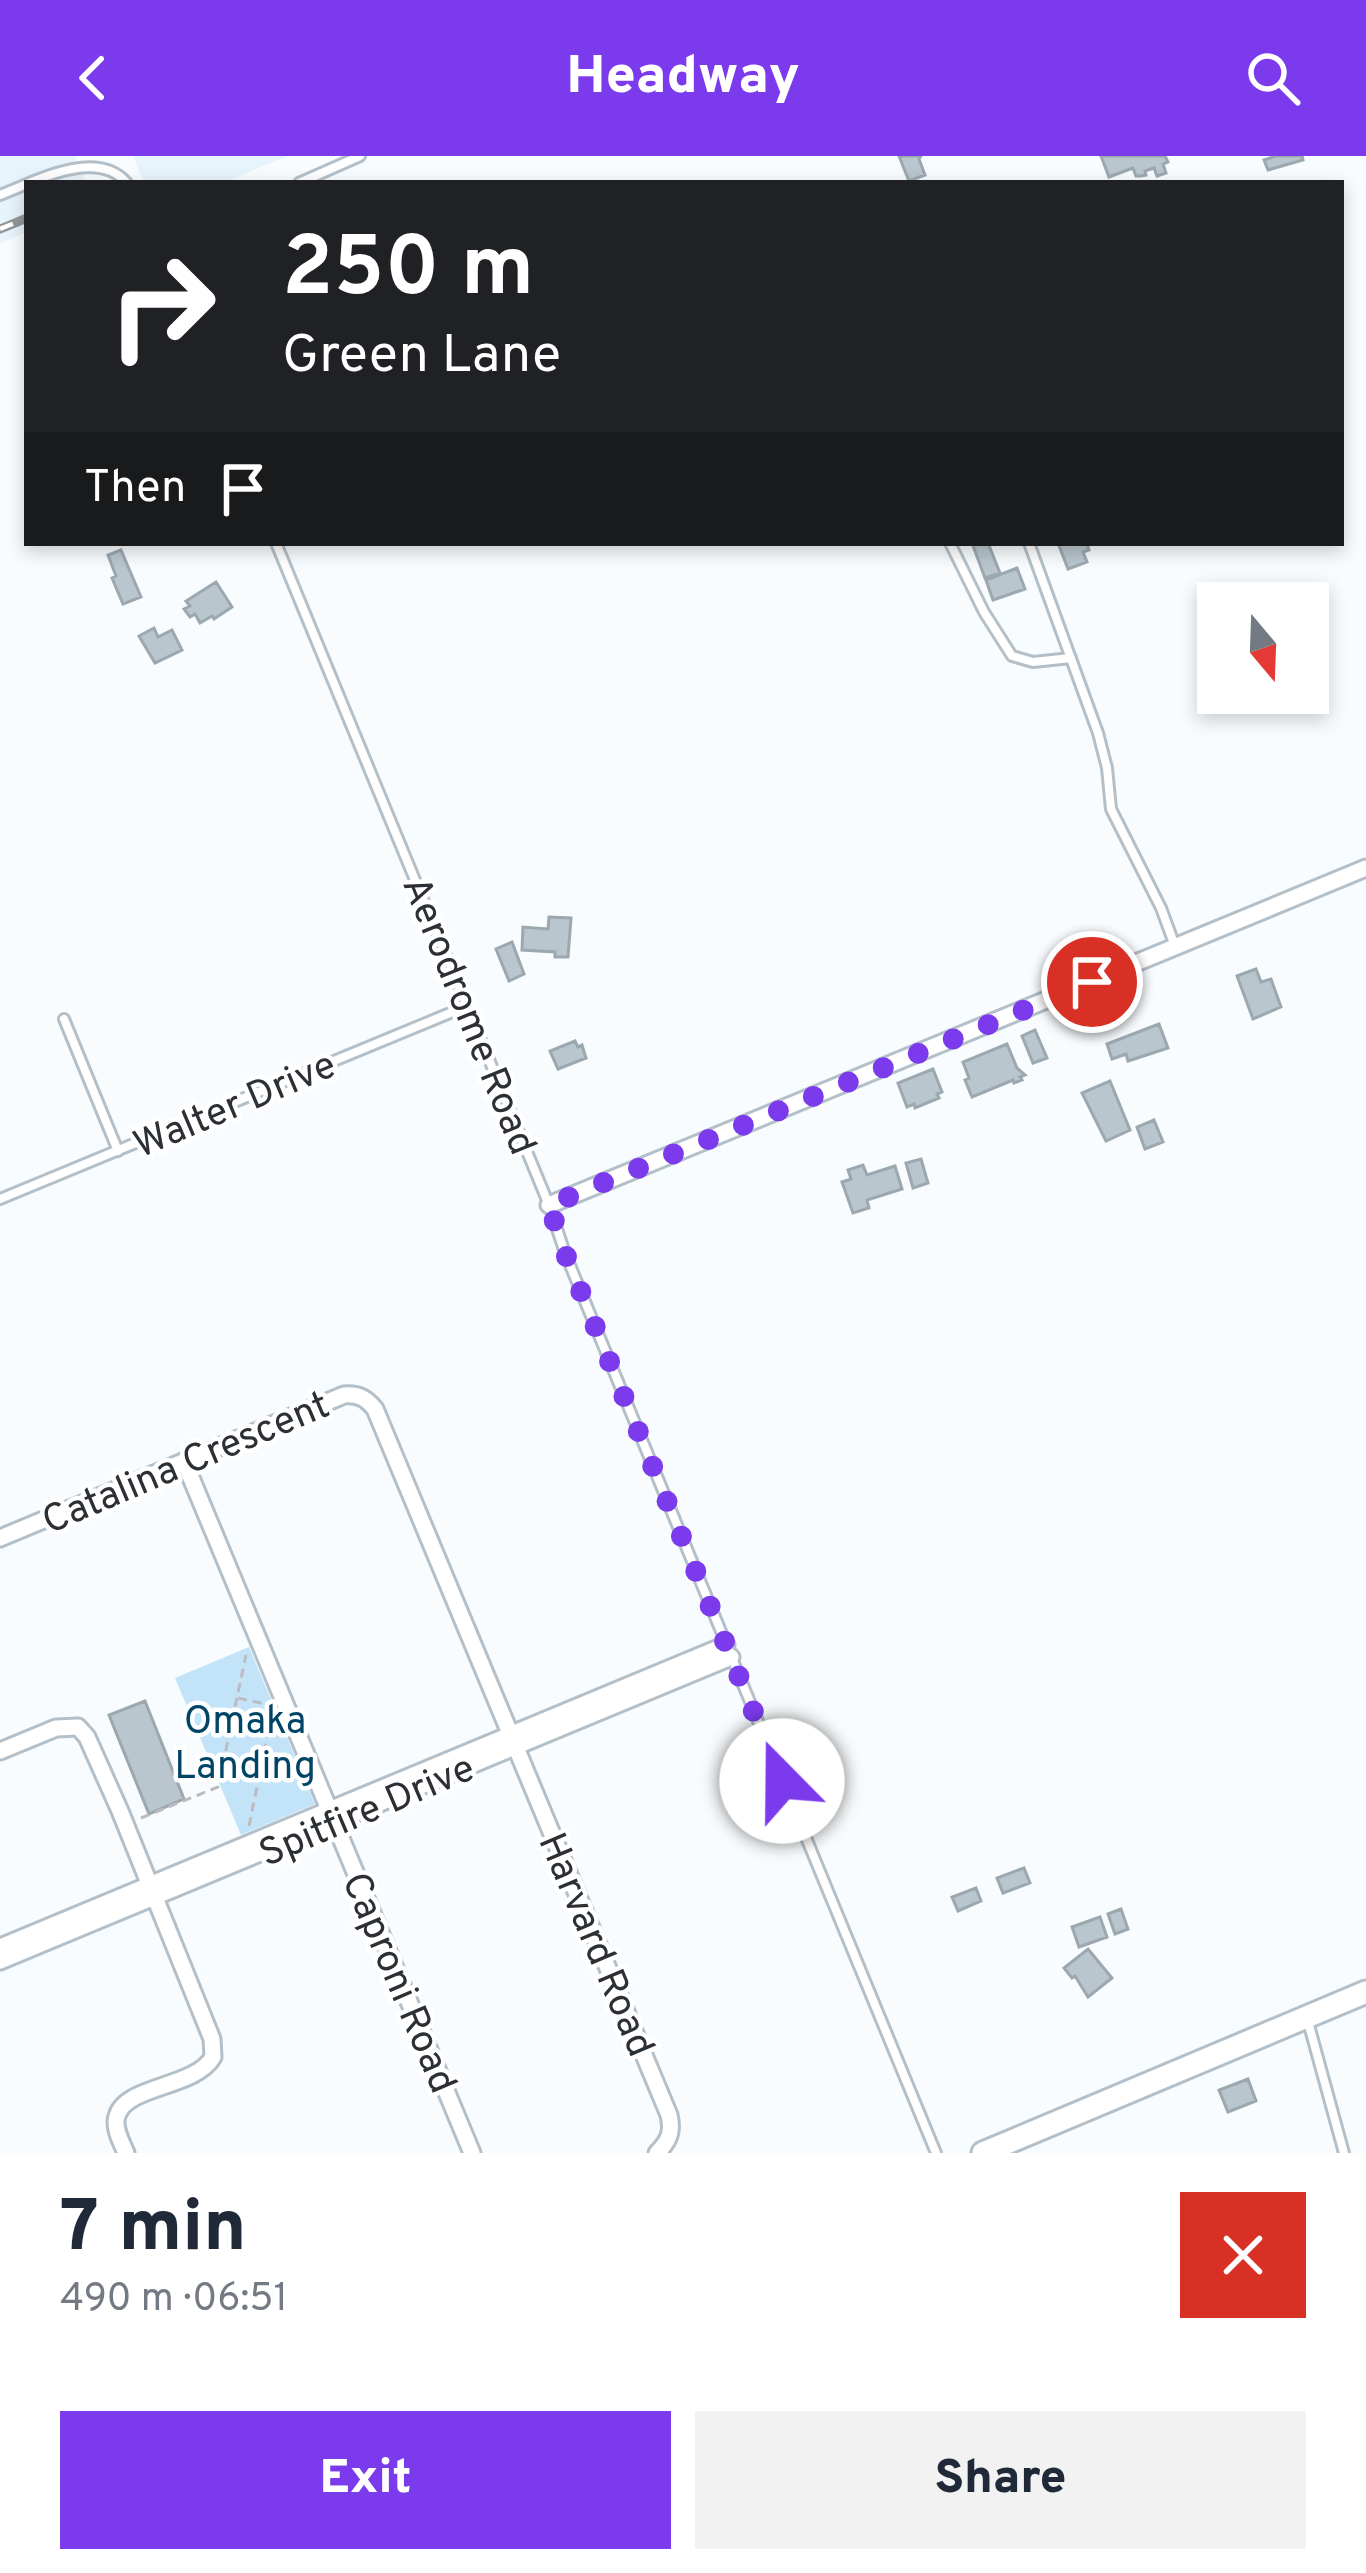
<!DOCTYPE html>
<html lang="en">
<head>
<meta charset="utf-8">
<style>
	:root { --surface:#fff; --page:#f2f2f3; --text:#1f2937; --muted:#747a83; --accent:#7c3aed }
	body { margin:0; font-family:Overpass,sans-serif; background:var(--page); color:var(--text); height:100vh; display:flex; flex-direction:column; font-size:45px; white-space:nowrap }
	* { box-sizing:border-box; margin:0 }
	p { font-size:39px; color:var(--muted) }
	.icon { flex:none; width:66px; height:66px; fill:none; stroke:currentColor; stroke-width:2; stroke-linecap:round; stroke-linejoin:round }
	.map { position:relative; height:1997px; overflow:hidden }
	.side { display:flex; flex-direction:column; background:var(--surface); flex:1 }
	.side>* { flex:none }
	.guide { position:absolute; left:24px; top:24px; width:1320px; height:366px; border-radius:0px; box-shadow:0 6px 18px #0003; background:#202124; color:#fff; overflow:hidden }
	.needle { width:78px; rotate:161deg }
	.buttons { position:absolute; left:1197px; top:426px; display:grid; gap:24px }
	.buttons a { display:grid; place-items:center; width:132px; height:132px; border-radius:0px; background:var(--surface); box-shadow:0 6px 18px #0003; font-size:60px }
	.pin { position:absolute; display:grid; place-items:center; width:102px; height:102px; color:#fff; margin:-51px; border:6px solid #fff; border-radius:50%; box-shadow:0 3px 12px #0007 }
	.me { position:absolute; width:132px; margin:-66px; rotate:338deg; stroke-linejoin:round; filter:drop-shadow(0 0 9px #0008) }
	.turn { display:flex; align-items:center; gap:42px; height:252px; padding:0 60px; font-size:54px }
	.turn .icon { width:156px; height:156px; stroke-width:2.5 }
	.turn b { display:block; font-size:84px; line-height:102px }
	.then { display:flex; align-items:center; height:114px; padding:0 60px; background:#0003; gap:24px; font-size:45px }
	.round { display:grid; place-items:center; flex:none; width:126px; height:126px; border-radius:0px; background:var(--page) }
	.overview { display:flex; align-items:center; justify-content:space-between; height:204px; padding:0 60px }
	h1 { font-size:72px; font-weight:800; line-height:90px }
	.action { display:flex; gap:24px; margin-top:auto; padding:24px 60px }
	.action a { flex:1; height:138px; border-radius:0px; background:var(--accent); color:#fff; font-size:48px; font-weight:800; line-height:138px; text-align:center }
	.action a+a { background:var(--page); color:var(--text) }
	header { display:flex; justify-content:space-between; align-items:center; height:156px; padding:0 60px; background:var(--accent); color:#fff; font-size:54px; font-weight:800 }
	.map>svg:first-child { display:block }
</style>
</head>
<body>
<header><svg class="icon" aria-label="back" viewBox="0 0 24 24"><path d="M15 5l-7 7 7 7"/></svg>Headway<svg class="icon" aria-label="search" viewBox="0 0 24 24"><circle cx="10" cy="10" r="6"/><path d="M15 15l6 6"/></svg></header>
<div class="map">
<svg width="1366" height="1997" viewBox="0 0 1366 1997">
	<rect width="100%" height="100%" fill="#f9fcfe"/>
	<path fill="#e8f4fc" d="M0,0h75l10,23 10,4h-68v49l-27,11z
		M133,0h155l-65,27h-79z"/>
	<path fill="#c3e3f9" d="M249,1491l66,157 -74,31 -66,-157z"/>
	<path fill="#b9c6ce" stroke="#9ca8b0" stroke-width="3" d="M899,0h22l-2,3 6,16 -16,6z
		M1101,0h64l3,6 -5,2 3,9 -9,3 -3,-8 -9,3 1,4 -5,1h-5l-3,-8 -24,9z
		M1276,0h26l1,4 -35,10 -4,-10z
		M972,387h16l12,30 -15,5z
		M1058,387h29l2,7 -6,2 4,10 -19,7z
		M121,394l20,47 -18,7 -11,-26 4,-2 -8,-21z
		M1017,412l8,21 -32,11 -7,-20z
		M216,426l16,25 -18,12 -2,-3 -12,7 -5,-9 -5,3 -6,-8 6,-3 -4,-5z
		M154,472l4,9 14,-7 10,20 -27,13 -16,-27z
		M549,761l22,1 -3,39h-13v-5l-33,-2 1,-23 25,2z
		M512,786l12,32 -15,7 -13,-32z
		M1256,813l5,13 10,-3 10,28 -28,12 -16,-43z
		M1159,868l9,24 -40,13 -2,-7 -14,5 -5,-15z
		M1035,874l12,28 -14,5 -11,-27z
		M575,885l3,6 4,-2 4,13 -28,11 -8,-18z
		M1007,888l10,24 8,7 -5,2 2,3 -8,3 -1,-3 -41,17 -7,-17 4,-2 -6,-16z
		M933,913l9,23 -5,2 2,4 -24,10 -1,-4 -7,3 -9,-24z
		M1110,925l20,49 -24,11 -24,-48z
		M1154,964l9,22 -18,7 -8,-22z
		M921,1003l7,24 -15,5 -7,-25z
		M863,1009l4,10 28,-9 7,23 -35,11 2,8 -16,5 -11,-31 9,-3 -3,-9z
		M145,1545l39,98 -35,15 -40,-99z
		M1024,1712l6,15 -27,10 -6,-15z
		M976,1732l5,13 -23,10 -6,-14z
		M1121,1753l7,20 -13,5 -7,-20z
		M1100,1761l7,20 -28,10 -7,-20z
		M1088,1793l24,29 -24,19 -13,-21 -3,2 -8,-10z
		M1248,1923l8,22 -28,11 -9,-22z"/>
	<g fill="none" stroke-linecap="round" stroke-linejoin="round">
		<defs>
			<path id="lane" d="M29,27c33,-14 75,-27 98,0
				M299,27l61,-27
				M0,39l27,-11
				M276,387l273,662 16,48 371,900
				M950,387l34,69 28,44 21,6 38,-4
				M1029,387l69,190 9,35 4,41 50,99 14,38
				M64,863l54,132
				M0,1043l467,-193
				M1307,1862l37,135"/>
			<path id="street" d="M549,1049l817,-337
				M184,1305l288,692
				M0,1382l344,-143c15,-1 22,3 31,14l294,706c4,17 0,26 -12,38
				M0,1595l56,-23 22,-1 9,10 33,74 92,228 1,18c-18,31 -87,28 -96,59 -4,12 5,27 9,37
				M0,1791l726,-302
				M0,1805l731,-304"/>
			<path id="secondary" d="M983,1997l383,-161"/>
		</defs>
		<use href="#lane" stroke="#b4c0c9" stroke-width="14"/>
		<use href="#street" stroke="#b4c0c9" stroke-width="21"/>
		<use href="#secondary" stroke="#b4c0c9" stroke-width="27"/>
		<path stroke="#babdc0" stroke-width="3" stroke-dasharray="9 6" stroke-linecap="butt" d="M238,1542l32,7
			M141,1662l77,-31 28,-132
			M249,1670l22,-108"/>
		<use href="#lane" stroke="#fff" stroke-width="8"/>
		<use href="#street" stroke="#fff" stroke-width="15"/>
		<use href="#secondary" stroke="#fff" stroke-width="21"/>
		<defs>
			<path id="rail" d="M0,73l27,-11"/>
		</defs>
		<use href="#rail" stroke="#939699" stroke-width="9"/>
		<use href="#rail" stroke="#fff" stroke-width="4.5" stroke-dasharray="14" stroke-linecap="butt"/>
	</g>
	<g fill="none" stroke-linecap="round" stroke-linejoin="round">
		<path stroke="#7c3aed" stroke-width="21" stroke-dasharray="0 37.8" d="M782,1625l-217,-528 -16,-48 543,-223"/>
	</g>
	<g text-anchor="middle" stroke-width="9" stroke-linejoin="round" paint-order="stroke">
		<g font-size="39" fill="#2c3034" stroke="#fff">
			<text transform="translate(471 859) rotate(68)" y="14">Aerodrome Road</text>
			<text transform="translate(234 947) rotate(-23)" y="14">Walter Drive</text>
			<text transform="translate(185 1305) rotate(-23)" y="14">Catalina Crescent</text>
			<text transform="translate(366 1653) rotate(-23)" y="14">Spitfire Drive</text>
			<text transform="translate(598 1788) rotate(67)" y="14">Harvard Road</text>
			<text transform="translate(401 1826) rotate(67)" y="14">Caproni Road</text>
		</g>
		<g font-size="39" fill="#046" stroke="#fff">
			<text x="245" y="1577">Omaka<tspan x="245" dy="45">Landing</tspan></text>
		</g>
	</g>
</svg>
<div class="buttons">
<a><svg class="needle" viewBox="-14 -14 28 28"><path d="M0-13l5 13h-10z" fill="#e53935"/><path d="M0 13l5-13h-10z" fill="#747a83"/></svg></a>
</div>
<div class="pin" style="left:1092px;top:826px;background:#d93025"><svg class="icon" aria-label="arrive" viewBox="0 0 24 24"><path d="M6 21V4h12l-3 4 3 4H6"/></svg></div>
<svg class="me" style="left:782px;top:1625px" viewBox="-20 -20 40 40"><circle r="19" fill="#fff"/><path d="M0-13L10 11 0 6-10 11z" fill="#7c3aed"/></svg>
<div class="guide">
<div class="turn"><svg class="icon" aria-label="right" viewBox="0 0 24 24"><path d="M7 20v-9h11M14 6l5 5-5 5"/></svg><div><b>250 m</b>Green Lane</div></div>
<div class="then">Then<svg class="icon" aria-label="arrive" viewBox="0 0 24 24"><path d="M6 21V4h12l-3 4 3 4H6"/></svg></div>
</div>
</div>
<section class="side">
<div class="overview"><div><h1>7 min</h1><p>490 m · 06:51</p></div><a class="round" style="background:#d93025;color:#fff"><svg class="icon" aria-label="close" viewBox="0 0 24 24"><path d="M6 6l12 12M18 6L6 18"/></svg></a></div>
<div class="action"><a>Exit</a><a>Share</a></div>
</section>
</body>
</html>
